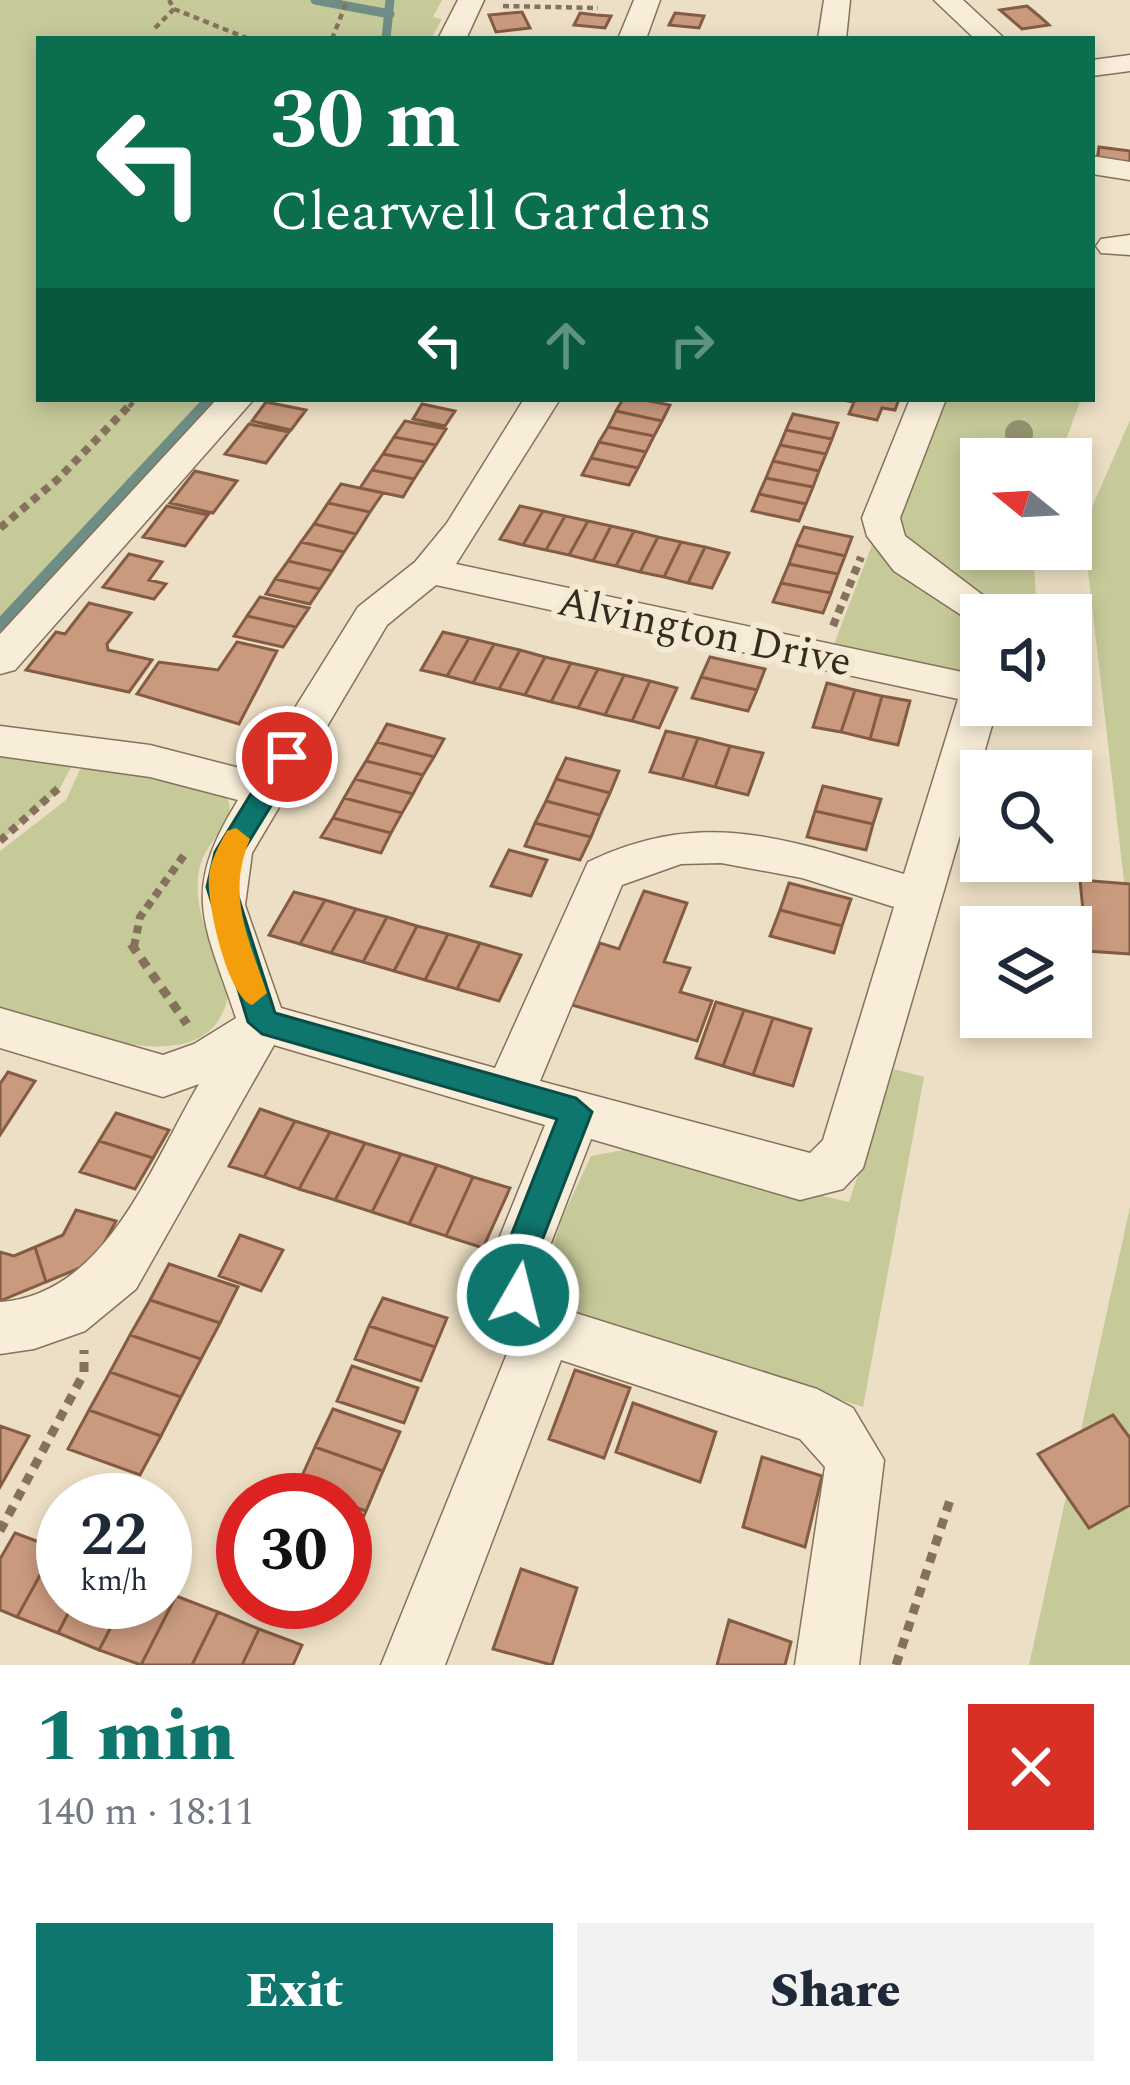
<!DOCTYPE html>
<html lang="en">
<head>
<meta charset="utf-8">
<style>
	:root { --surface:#fff; --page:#f2f2f3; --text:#1f2937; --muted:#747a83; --accent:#0f766e }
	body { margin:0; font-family:Spectral,serif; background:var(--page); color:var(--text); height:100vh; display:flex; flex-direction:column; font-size:45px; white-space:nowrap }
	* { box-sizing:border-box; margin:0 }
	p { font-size:39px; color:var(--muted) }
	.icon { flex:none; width:66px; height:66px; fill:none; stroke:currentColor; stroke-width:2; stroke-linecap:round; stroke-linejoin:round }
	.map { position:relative; height:1665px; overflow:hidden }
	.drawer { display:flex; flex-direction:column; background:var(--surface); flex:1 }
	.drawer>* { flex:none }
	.top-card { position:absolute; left:36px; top:36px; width:1059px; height:366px; border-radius:0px; box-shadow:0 6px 18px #0003; background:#0b6e4f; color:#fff; overflow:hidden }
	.needle { width:78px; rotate:288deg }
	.controls { position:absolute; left:960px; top:438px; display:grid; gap:24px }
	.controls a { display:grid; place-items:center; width:132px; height:132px; border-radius:0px; background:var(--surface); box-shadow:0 6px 18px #0003; font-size:60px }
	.speed { position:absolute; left:36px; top:1473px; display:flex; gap:24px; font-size:60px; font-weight:700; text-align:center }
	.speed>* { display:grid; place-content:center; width:156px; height:156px; border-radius:50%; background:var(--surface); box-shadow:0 6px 18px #0003; line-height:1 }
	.speed small { font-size:30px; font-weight:400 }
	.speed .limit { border:18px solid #d22; background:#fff; color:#111 }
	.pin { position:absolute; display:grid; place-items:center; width:102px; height:102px; color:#fff; margin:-51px; border:6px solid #fff; border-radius:50%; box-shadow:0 3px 12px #0007 }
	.me { position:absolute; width:132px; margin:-66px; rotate:8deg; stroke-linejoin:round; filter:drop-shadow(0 0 9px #0008) }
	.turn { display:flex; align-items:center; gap:42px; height:252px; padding:0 36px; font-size:54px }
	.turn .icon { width:156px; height:156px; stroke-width:2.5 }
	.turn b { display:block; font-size:84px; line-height:102px }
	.lanes { display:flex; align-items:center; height:114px; padding:0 36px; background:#0003; justify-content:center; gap:60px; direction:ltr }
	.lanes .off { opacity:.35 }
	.round { display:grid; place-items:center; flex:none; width:126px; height:126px; border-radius:0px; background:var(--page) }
	.headline { display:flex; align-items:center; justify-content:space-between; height:204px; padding:0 36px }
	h1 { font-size:72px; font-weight:800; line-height:90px; color:var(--accent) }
	.button { display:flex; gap:24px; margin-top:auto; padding:24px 36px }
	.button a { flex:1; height:138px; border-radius:0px; background:var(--accent); color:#fff; font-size:48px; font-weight:800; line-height:138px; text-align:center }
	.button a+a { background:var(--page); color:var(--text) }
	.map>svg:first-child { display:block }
</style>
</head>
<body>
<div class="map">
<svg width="1130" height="1665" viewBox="0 0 1130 1665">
	<rect width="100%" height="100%" fill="#ecdfc5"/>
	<path fill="#c6ca99" d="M0,0h442l-9,17 9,2 -11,20h-392v360h172l-211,228z
		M928,399h153l-22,60h-78v90h52l4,66h-56v75l-152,-33z
		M1130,420v513l-47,-405z
		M0,741l80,9 -22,42 -58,49z
		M83,763l139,28c23,26 -13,45 -21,72 -13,42 14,87 28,126 -12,106 -169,36 -229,19v-157l66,-51z
		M894,1069l30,8 -61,330 -289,-91 -32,-34 20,-64 29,-62 32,-6 226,52z
		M1130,1207v458h-101z"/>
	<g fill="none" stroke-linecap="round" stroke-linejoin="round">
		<path stroke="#6e8e85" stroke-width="9" d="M315,0l75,14
			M386,39l4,-39
			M203,407l7,-8"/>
		<path stroke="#6e8e85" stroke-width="12" d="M0,625l206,-221"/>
	</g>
	<path fill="#c99a7d" stroke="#845b43" stroke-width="3" d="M1027,6l12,10 10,9 -27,4 -22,-19z
		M522,12l8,16 -34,4 -7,-17z
		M580,13l16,2 15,1 -6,12 -31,-3z
		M675,13l29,3 -5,12 -30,-3z
		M1099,147l31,4v14l-33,-4z
		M623,399h16l31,6 -8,16 -46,-10z
		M837,399h62l-4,11 -13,-2 -5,12 -28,-6 5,-12z
		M266,402l40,8 -15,20 -39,-9z
		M422,404l33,7 -10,15 -32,-7z
		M616,411l46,10 -8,15 -46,-9z
		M793,414l45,9 -6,16 -46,-9z
		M405,421l41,8 -10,16 -42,-8z
		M249,424l40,8 -23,31 -41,-9z
		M608,427l46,9 -8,16 -47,-10z
		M786,430l46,9 -6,15 -46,-9z
		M394,437l42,8 -11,17 -42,-8z
		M599,442l47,10 -8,16 -47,-10z
		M780,445l46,9 -7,17 -46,-10z
		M383,454l42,8 -11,17 -42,-9z
		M591,458l47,10 -9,17 -47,-10z
		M773,461l46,10 -6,16 -47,-9z
		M372,470l42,9 -11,18 -43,-9z
		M195,471l42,10 -24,32 -43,-10z
		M766,478l47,9 -7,17 -47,-10z
		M341,484l42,9 -13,19 -42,-9z
		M759,494l47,10 -7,17 -47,-10z
		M328,503l42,9 -14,22 -42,-10z
		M167,506l41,9 -23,31 -42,-9z
		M520,506l23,5 -20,34 -23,-6z
		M543,511l22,5 -19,34 -23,-5z
		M565,516l23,5 -19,34 -23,-5z
		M588,521l23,5 -18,35 -24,-6z
		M314,524l42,10 -12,18 -43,-10z
		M611,526l23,5 -18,35 -23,-5z
		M804,527l48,10 -7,19 -49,-11z
		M634,531l24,6 -18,35 -24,-6z
		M658,537l23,5 -17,35 -24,-5z
		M301,542l43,10 -12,19 -44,-10z
		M681,542l24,5 -17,36 -24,-6z
		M796,545l49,11 -7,18 -49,-10z
		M705,547l24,6 -17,35 -24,-5z
		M129,554l33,8 -13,18 17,4 -12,15 -51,-12z
		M288,561l44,10 -12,18 -45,-10z
		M789,564l49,10 -7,19 -50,-10z
		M275,579l45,10 -10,15 -44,-10z
		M781,583l50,10 -8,20 -50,-11z
		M260,597l49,11 -13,19 -49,-11z
		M89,603l42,10 -24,31 1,6 44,10 -23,32 -103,-22 30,-38 9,2z
		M247,616l49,11 -13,20 -49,-11z
		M443,632l26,6 -22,38 -26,-6z
		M469,638l25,6 -21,39 -26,-7z
		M237,642l40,9 -38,73 -102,-30 22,-32 59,8z
		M494,644l26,6 -21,39 -26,-6z
		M520,650l25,7 -20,38 -26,-6z
		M545,657l26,6 -20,39 -26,-7z
		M710,657l55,12 -8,21 -56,-13z
		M571,663l27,6 -20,39 -27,-6z
		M598,669l26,6 -19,40 -27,-7z
		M624,675l26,6 -18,40 -27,-6z
		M701,677l56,13 -9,21 -56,-13z
		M650,681l27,7 -18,40 -27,-7z
		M827,683l28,7 -14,42 -28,-5z
		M855,690l27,6 -12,43 -29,-7z
		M882,696l28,5 -12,44 -28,-6z
		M387,724l57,15 -10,18 -57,-15z
		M666,731l32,7 -16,41 -32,-7z
		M698,738l32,8 -15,41 -33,-8z
		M377,742l57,15 -11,18 -57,-14z
		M730,746l33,7 -15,42 -33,-8z
		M566,758l53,13 -9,22 -54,-14z
		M366,761l57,14 -10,19 -58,-15z
		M355,779l58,15 -11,19 -58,-15z
		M556,779l54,14 -10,22 -54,-14z
		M823,786l58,13 -8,25 -58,-13z
		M344,798l58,15 -11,20 -58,-15z
		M546,801l54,14 -9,22 -56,-14z
		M815,811l58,13 -7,26 -59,-13z
		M333,818l58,15 -10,20 -60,-16z
		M535,823l56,14 -11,23 -55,-14z
		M509,850l38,10 -16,36 -40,-10z
		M1080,880l50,4v70l-43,-3z
		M789,883l62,16 -9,27 -62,-16z
		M644,891l43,12 -23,59 26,6 -10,24 32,9 -15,40 -125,-36 28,-62 19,6z
		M294,892l31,8 -25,44 -31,-9z
		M325,900l31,9 -25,44 -31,-9z
		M356,909l31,8 -24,45 -32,-9z
		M780,910l62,16 -8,27 -64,-17z
		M387,917l30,9 -23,45 -31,-9z
		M417,926l31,8 -23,46 -31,-9z
		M448,934l32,9 -23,46 -32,-9z
		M480,943l41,12 -22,46 -42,-12z
		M716,1002l28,8 -21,56 -27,-8z
		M744,1010l29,8 -20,57 -30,-9z
		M773,1018l38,11 -18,57 -40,-11z
		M8,1072l27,9 -35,54v-51z
		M260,1109l35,12 -31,56 -35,-11z
		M116,1113l53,17 -16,28 -54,-17z
		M295,1121l35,11 -31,57 -35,-12z
		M330,1132l35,11 -30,57 -36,-11z
		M99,1141l54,17 -18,31 -55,-17z
		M365,1143l36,11 -29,58 -37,-12z
		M401,1154l36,11 -28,59 -37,-12z
		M437,1165l36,12 -27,59 -37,-12z
		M473,1177l37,11 -27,60 -37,-12z
		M76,1210l40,11 -22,41 -48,20 -11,-35 28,-12z
		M240,1235l43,15 -22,41 -42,-15z
		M35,1247l11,35 -46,19v-49l14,4z
		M169,1264l69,23 -18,36 -70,-23z
		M383,1298l64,20 -12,29 -66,-21z
		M150,1300l70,23 -19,36 -71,-24z
		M369,1326l66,21 -14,34 -66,-22z
		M130,1335l71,24 -20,38 -71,-25z
		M352,1366l66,22 -14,35 -67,-22z
		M575,1370l55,18 -26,70 -55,-19z
		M110,1372l71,25 -20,39 -72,-26z
		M633,1403l83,29 -16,50 -84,-30z
		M333,1409l67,23 -17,39 -68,-24z
		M89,1410l72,26 -21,39 -72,-26z
		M1113,1415l17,23v67l-41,23 -51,-74z
		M0,1426l29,10 -29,51z
		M315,1447l68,24 -17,40 -69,-24z
		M762,1457l60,19 -17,71 -62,-20z
		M345,1504l21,7 -18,42 -3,-2z
		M15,1533l40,15 -38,69 -17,-7v-51z
		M55,1548l8,3v51h11l-16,31 -41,-16z
		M521,1569l56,19 -25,77 -59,-16z
		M165,1592l11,4 -35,69 -42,-15 25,-48h41z
		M176,1596l42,16 -26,53h-51z
		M74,1602h50l-25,48 -41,-17z
		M218,1612l41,17 -17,36h-50z
		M729,1620l62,22 -6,23h-68z
		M259,1629l43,16 -9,20h-51z"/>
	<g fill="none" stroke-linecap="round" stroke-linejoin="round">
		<defs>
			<path id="minor" d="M458,0h26l-18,39h-28z
				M634,0h26l-14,39h-28z
				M824,0h26l-4,39h-28z
				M934,0h29l42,39h-30z
				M1130,55v16l-38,5v-16z
				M1092,156l38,6v18l-38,-6z
				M1130,235v20l-29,-2 -5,-7 5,-7z
				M217,399h37l-239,271 -15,4v-40z
				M524,399h36l-104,165 525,112v29h17l-135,463 -20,21 -43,11 -209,-61 -47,122 1,26 18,22 254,80 36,19 31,52 -25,205h-64l30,-198 -25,-28 -239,-79 -116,305h-64l134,-331 -25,-39v-34l55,-136 -271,-80 -138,244 -51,42 -51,18 -34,5v-52c106,-7 151,-137 199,-218l-36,13 -163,-49v-40l163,47 31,-11 42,-26c-32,-97 -56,-124 2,-218l-88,-23 -150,-21v-30l150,19 105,27 103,-165 57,-45 32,-39zM436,585l522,114 -54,175c-117,-34 -199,-68 -316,-12l-93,206 -214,-60 -36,-103 7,-52 135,-228zM721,863l81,15 92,29 -71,233 -13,13 -270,-72 82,-196 59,-21z
				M910,399h36l-46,119 5,18 92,70 6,9h-22v13l-87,-57 -27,-35 -5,-18z"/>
		</defs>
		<use href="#minor" stroke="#86715c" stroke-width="3"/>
		<path stroke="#86715c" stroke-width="4.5" stroke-dasharray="6 4.5" stroke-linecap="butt" d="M503,6l95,2
			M174,9l75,30
			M155,28l19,-19 -5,-9
			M332,39l13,-33 -4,-6
			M129,407l7,-8"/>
		<path stroke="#86715c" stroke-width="8" stroke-dasharray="8 6" stroke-linecap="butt" d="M0,528l58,-49 73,-75
			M833,626l28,-69
			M0,841l61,-55
			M134,947l6,-30 47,-66"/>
		<path stroke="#86715c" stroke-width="9" stroke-dasharray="10 8" stroke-linecap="butt" d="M131,944l56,80
			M0,1531l84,-158v-23
			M896,1665l56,-171"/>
		<use href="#minor" fill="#f7edd8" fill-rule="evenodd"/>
	</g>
	<circle fill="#92926e" cx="1019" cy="434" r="14"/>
	<path fill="#0f766e" stroke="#0a4d48" stroke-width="3" d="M287,747l14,10 -59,96 -7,34 40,126 301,85 16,14 -58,149 -4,45 -12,4 -12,-4 -5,-45 56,-142 -295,-85 -14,-12 -41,-135 8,-35 63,-102z"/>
	<path fill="#f59e0b" d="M236,828l14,11c-24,56 -2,98 17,154l-15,12c-25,-9 -46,-104 -43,-130 2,-15 10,-30 18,-44z"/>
	<g text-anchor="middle" stroke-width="12" stroke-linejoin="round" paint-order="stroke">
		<g font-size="42" fill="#372a1f" stroke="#f4ead4">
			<text transform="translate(705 630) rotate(12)" y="15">Alvington Drive</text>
		</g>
	</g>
</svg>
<div class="controls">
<a><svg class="needle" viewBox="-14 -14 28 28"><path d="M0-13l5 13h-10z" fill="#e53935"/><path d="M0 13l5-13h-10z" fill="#747a83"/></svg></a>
<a><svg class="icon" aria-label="sound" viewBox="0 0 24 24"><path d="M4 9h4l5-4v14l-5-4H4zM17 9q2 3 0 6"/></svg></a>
<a><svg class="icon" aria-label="search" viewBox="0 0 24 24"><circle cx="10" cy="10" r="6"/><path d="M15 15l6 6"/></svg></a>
<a><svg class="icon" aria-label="layers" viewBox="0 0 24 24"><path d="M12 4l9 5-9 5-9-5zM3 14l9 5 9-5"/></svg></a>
</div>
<div class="speed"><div>22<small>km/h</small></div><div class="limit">30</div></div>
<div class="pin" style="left:287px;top:757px;background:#d93025"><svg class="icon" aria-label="arrive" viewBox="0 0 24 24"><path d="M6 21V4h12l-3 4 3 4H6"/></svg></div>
<svg class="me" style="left:518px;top:1295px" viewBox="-20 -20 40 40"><circle r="17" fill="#0f766e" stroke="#fff" stroke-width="3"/><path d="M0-11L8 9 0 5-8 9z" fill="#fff"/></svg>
<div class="top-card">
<div class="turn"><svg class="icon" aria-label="left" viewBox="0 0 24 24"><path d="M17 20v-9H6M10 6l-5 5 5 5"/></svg><div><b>30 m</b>Clearwell Gardens</div></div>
<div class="lanes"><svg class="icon" aria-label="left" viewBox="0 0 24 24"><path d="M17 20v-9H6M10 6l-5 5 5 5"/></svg><svg class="icon off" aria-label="ahead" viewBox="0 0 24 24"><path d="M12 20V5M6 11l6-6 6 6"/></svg><svg class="icon off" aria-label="right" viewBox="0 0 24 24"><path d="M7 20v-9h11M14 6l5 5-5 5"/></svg></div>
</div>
</div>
<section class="drawer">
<div class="headline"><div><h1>1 min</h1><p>140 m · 18:11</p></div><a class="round" style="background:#d93025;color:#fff"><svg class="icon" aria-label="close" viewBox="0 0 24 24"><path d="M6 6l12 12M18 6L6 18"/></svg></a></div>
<div class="button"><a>Exit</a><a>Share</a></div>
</section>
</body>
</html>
